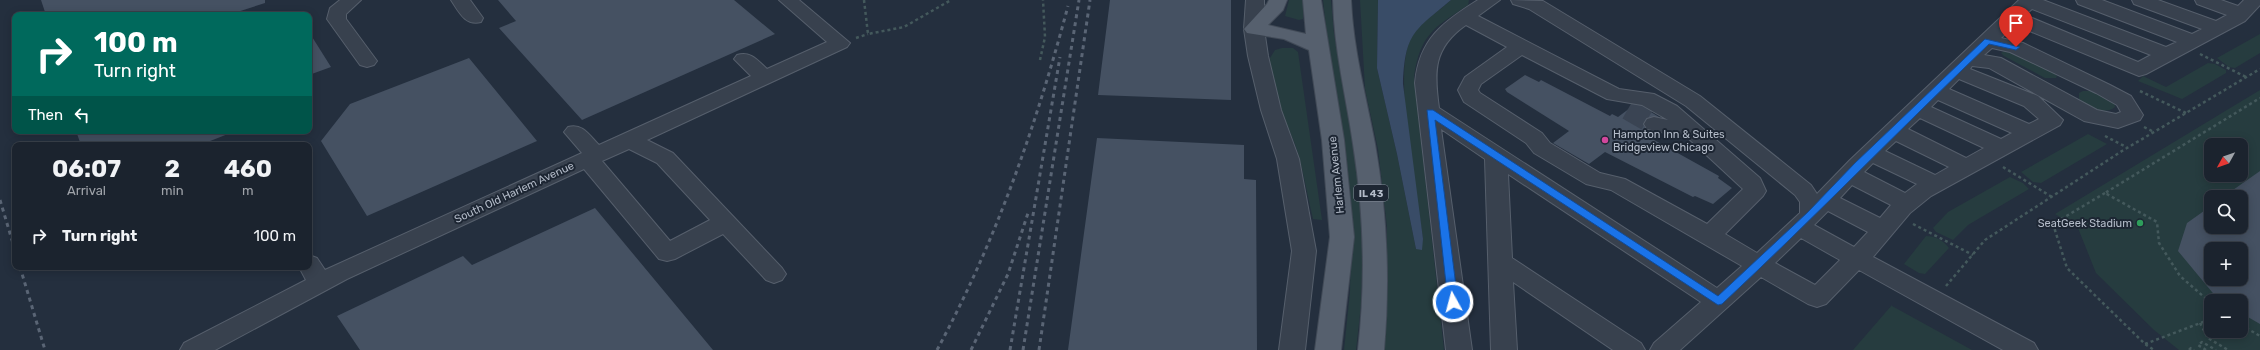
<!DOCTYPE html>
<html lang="en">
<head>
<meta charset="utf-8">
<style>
	:root { --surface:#1b232e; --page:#242b36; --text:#f1f3f6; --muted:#a0a4aa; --line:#39404a }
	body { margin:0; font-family:Rubik,sans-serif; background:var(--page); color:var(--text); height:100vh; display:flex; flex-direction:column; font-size:15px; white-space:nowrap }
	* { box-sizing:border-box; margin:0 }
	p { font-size:13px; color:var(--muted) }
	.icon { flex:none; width:22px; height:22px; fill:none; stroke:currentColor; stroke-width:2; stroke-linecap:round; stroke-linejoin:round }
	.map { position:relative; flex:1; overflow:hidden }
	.drawer { position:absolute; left:12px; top:142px; width:300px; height:128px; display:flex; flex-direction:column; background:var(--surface); border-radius:8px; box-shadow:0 2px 10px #0003,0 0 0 1px var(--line) }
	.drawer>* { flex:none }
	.hud { position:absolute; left:12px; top:12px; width:300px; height:122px; border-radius:8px; box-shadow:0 2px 10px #0003,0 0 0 1px var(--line); background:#00695c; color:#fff; overflow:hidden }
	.needle { width:26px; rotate:230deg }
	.tools { position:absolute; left:2204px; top:138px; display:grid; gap:8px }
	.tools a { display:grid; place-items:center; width:44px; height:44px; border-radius:8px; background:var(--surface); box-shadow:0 2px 10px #0003,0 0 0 1px var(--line); font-size:20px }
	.pin { position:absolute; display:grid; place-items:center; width:34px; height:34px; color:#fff; margin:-41px -17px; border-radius:50% 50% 50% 0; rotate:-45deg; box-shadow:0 0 4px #0007 }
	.pin .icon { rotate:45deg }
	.me { position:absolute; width:44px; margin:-22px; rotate:353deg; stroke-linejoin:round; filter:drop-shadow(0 0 3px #0008) }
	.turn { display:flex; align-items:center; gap:14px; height:84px; padding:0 16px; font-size:18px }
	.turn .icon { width:52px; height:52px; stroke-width:2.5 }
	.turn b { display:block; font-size:28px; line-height:34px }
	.then { display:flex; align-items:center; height:38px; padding:0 16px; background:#0003; gap:8px; font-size:15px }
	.eta { display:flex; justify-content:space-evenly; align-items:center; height:68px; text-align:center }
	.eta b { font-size:24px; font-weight:700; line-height:28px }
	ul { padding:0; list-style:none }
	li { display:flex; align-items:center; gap:12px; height:52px; padding:0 16px }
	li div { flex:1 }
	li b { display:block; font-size:15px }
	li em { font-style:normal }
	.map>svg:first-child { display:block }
</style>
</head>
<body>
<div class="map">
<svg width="2260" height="350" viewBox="0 0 2260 350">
	<rect width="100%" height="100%" fill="#242f3e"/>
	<path fill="#263c3f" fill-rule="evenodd" d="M1289,0h15l-1,19 -4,1 -14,-4z
		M1323,0h8l3,34 25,144 4,67 -2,60 -5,45h-12l6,-58 1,-47z
		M1360,0h18l-1,68 20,86 19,95 7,-10c-5,-42 -33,-173 -10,-204 9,-14 26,-24 38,-35h18l-1,5c-33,22 -48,29 -54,72l30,273h-60l3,-44v-79l-9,-78 -13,-60z
		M2260,34v19l-25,15 -6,-1 -12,-9z
		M1282,48h11l5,4 24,168 -9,-1c-6,-25 -10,-51 -18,-75 -11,-27 -25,-56 -25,-86l5,-8z
		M2005,50l8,1 41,22 3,3 -1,2h-11l-41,-22 -3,-3z
		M2208,63l7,1 11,6v3l-44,26 -44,-18 5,-5 23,11z
		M2260,90v260h-81l-25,-20 -58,-57 -18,-45 -23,-14zM2211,145h30v30h-30zM2211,197h30v30h-30zM2211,249h30v30h-30zM2211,301h30v30h-30z
		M2083,91h11l20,11 1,5c-10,9 -28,0 -36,-8v-6z
		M2088,134l19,10 -66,39 -8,-1 -12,-10z
		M2010,177l13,6 6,6 -61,36 -15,15 -17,-8 -3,-4 15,-16z
		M1926,236c9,0 17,4 23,12l-24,26 -6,-1 -15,-9z
		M1892,305v1l80,44h-119z"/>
	<path fill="#394c67" d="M1378,0h73c-37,31 -46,33 -48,84l20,155 -1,11 -6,-1 -19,-95 -20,-86z"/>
	<path fill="#455162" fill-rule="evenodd" d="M41,0h224v3l-37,12h-182z
		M498,0h236l41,34 -193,86 -83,-92 17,-7z
		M1110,0h121v100l-133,-5z
		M309,32l22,35 -22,8z
		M469,58l68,83 -170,75 -46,-75 29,-37z
		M1525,75l14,7 2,-2 69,36 2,-2 6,3 16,-12 7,1 18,11 -12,1 -4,5 3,7 -2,2 6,3 -3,1 72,40 -1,2 14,10 -19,16 -18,-8 -2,1 -88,-45 -16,12 -36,-21 16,-12 -62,-39 -2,-3z
		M76,131h157v1l-33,13h-119z
		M1097,138l147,7v34l12,1 1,170h-189z
		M2260,171v153l-19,-11v-12h-20l-4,-3 -39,-47 9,-28 24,-17v21h30v-30h-18zM2211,249h30v30h-30z
		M595,208l118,142h-353l-23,-34 126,-60 9,9z"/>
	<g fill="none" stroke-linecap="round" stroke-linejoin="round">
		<path stroke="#3a4453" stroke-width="22" stroke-dasharray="22 11" stroke-linecap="butt" d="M1628,109l26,15"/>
		<defs>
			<path id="minor" d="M340,0h21l-15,14v5l31,42 -3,4 -7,2 -7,-2 -33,-46 3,-11z
				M451,0h19l13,18 -2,4c-16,4 -22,-10 -30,-22z
				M779,0h20l51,43 -3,4 -200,93 26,13 109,115 4,6 -4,6 -8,3 -8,-3 -43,-46 -48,25 -8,2 -8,-2 -75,-90 -237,110 -132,71h-35l4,-7 122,-63 -7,-13h10v-12l8,3 8,12 257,-117 -18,-21 4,-5c15,-4 21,8 31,18l152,-69 -17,-17 3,-4c14,-4 20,5 30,14l60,-27zM629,149l28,14 53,57 -40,21 -68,-80z
				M1246,0h18v29l4,27 13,54 18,49 17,92 -11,99h-26l13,-99 -15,-92 -16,-49 -13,-54 -4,-27z
				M1478,0h22l-22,16 141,73 35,5 23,12 83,72 6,13 -3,5 -38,38 32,19 43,-40v-11l-5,-7 -109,-89 -157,-97 -16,-5 -2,-4 32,1 157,95 111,89 6,9 33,-34 169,-160h24l123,47 11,-5 -99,-38 -2,-4h26l90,34 10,-5 -68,-25 -2,-4h26l58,21 11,-6 -30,-11 -2,-4h26l17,6 6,-6h16v5l-15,16 -99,53 -7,2 -124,-51 -14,13 22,5 87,42 21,11 12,19 -3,5 -22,8 -34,-7 -95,-53 -17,-2 -2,3 68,27 25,24 -3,5 -129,71 -21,17 -37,44 161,86 4,7h-35l-144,-80 -33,34 -9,3 -9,-3 -47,-27 -81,73h-30l4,-7 47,-41 -193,-128 4,84 129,85 4,7h-32l-100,-68 4,68h-26l-6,-191 -44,-30 31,221h-26l-31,-267c4,-44 28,-61 63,-83zM2032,9l119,46 -13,7 -113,-47zM1466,25l41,22 -42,30 -7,13 6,12 62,41 8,10 52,31 25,6 131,76 -25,22 -278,-180c-5,-36 -6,-60 27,-83zM1992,48l18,4 86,41 21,12 4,7 -5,2 -19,-4 -96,-52 -17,-3zM1522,55l85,44 35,6 26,15 -14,-3 -7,2 -3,5 3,5 41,9 55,51 -36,35 -82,-45 -25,-6 -50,-30 -8,-10 -62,-40 -2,-3 3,-6zM1959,79l65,27 15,13 -10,5 -80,-35zM1938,100l74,33 -11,6 -70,-32zM1920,118l64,30 -18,10 -58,-29zM1896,141l53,26 -14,8 -50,-24zM1873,163l44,21 -12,9 -41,-21zM1852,185l39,20 -11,13 -40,-20zM1828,211l40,21 -14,15 -40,-22zM1801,238l39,22 -25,25 -40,-22z"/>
			<path id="major" d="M1269,0h18l-4,10 -15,15 38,9 -3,-34h18l23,140 10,97 -13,113h-26l15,-113 -8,-97 -13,-90 -25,-11 -37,-6 -3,-4 23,-25z
				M1333,0h18c2,49 15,96 24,144 12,68 15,137 9,206h-26c8,-69 6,-137 -5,-206 -7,-48 -19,-95 -20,-144z"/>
		</defs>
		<use href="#minor" stroke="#565f6c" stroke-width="2"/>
		<use href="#major" stroke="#414a57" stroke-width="2"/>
		<path stroke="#44595c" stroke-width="2.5" stroke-dasharray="3 3" stroke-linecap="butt" d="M864,0l4,34 36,-7 47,-27
			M856,38l12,-4
			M2200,54l46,23
			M1040,60l5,-23 -2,-37
			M2140,91l46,22
			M2144,127l10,5
			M2105,136l23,12
			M2003,167l49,30
			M2105,193l-52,31 14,44 78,76 9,6
			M1913,224l60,31
			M1946,286l39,-46 137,-89 138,-82
			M2211,303l-31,-27 -21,-33 -2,-21 -52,-29 155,-95
			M2200,323l8,15 20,12
			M2241,325l19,11
			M2145,344l66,-25
			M2189,350l2,-2 3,2
			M2206,350l-8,-5 4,-3 14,8"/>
		<use href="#minor" fill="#38414e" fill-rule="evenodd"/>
		<use href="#major" fill="#56606e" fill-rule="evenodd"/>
		<path stroke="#5a6575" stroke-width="3" stroke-dasharray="4 4" stroke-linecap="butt" d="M0,200l15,50
			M20,267l25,83
			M937,350c59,-109 99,-224 131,-344
			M971,350l37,-76 21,-64
			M1010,350l50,-293
			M1023,350l56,-350
			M1039,350l51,-350"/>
	</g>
	<path fill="#1a73e8" stroke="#114b97" d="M1985,39l35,8 -4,3 -27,-6c-90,86 -176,175 -267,260l-4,1 -283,-185 23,182 -5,4 -5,-4 -21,-192h6l285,186 90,-84 47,-49z"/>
	<circle fill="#d1479c" stroke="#1d2633" stroke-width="1.5" cx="1605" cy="140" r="4"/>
	<circle fill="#2e9e5b" stroke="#1d2633" stroke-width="1.5" cx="2140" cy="223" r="4"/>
	<g text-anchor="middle" stroke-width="4" stroke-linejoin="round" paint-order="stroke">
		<rect fill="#1d2633" stroke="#878f9c" stroke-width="1" x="1354" y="185" width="34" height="16" rx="3"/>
		<g font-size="10" font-weight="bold" fill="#b4bcc9">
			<text x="1371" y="197">IL 43</text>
		</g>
		<g font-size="11" fill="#b4bcc9" stroke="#1d2633" text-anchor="start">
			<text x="1613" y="138">Hampton Inn &amp; Suites<tspan x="1613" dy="13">Bridgeview Chicago</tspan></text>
			<text x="2132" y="227" text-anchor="end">SeatGeek Stadium</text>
		</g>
		<g font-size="11" fill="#b4bcc9" stroke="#1d2633">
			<text transform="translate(1336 175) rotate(-96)" y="4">Harlem Avenue</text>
			<text transform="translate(514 192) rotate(-25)" y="4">South Old Harlem Avenue</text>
		</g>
	</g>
</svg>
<div class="tools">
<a><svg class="needle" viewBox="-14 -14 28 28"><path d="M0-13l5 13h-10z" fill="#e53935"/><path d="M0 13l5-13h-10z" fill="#a0a4aa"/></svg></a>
<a><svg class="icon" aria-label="search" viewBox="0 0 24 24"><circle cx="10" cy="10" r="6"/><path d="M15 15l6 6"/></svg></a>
<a>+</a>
<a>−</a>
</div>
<div class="pin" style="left:2016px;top:47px;background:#d93025"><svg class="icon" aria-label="arrive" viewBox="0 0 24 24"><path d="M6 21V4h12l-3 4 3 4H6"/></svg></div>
<svg class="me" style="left:1453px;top:302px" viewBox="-20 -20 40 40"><circle r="17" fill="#1a73e8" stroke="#fff" stroke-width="3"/><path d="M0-11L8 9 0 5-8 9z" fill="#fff"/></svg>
<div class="hud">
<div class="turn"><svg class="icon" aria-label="right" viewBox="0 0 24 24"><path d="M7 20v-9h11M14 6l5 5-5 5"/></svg><div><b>100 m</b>Turn right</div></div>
<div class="then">Then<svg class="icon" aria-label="left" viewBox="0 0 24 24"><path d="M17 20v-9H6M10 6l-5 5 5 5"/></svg></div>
</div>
<section class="drawer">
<div class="eta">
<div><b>06:07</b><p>Arrival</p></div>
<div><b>2</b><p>min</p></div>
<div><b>460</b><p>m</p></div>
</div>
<ul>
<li><svg class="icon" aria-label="right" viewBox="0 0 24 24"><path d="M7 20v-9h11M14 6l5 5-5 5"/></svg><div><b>Turn right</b></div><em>100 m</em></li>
</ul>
</section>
</div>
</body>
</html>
